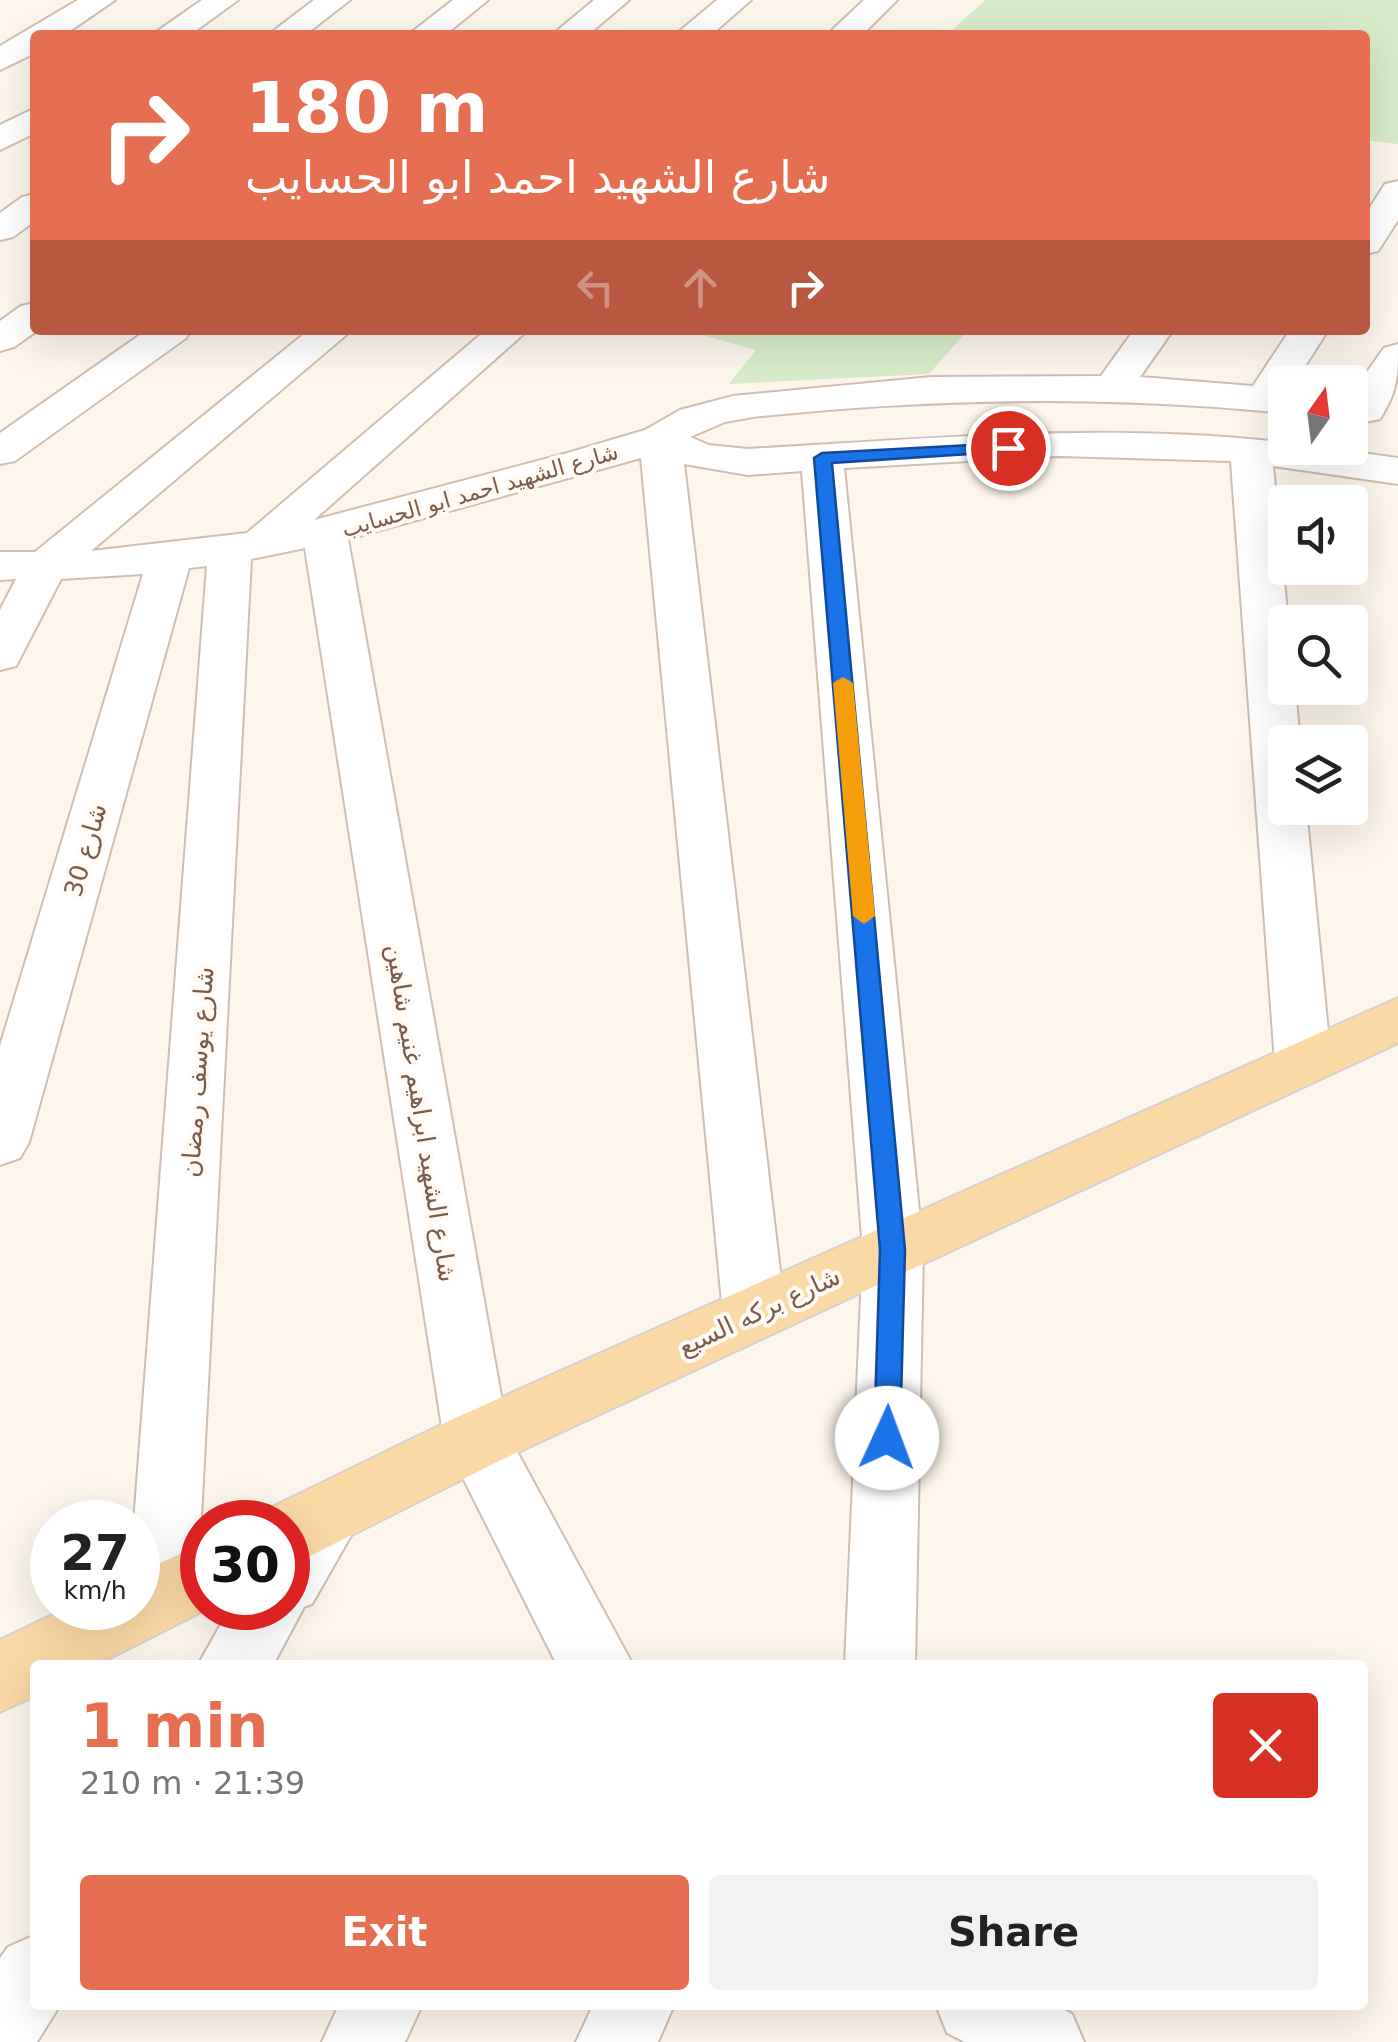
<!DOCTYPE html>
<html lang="en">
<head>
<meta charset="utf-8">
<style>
	:root { --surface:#fff; --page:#f2f2f2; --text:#222; --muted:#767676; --accent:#e76f51 }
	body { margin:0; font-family:"DejaVu Sans",Cairo,sans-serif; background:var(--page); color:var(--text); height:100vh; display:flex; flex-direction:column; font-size:38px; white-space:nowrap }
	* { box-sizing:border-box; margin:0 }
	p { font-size:32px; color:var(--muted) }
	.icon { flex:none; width:55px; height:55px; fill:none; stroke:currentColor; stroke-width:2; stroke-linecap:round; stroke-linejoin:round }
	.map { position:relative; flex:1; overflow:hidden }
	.panel { position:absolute; left:30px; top:1660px; width:1338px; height:350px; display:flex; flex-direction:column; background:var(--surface); border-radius:10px; box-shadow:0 10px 40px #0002 }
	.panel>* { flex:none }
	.top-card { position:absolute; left:30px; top:30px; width:1340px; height:305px; border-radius:10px; box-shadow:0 10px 40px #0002; background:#e76f51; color:#fff; overflow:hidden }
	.needle { width:65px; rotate:14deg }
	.tools { position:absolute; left:1268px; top:365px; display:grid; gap:20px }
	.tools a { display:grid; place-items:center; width:100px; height:100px; border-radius:10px; background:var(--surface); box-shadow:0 10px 40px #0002; font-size:50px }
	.speed { position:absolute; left:30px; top:1500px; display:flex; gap:20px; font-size:50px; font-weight:700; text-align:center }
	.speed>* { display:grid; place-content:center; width:130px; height:130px; border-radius:50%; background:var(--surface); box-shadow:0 10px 40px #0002; line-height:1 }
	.speed small { font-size:25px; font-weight:400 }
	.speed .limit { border:15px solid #d22; background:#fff; color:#111 }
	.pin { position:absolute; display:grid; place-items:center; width:85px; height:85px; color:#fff; margin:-42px; border:5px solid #fff; border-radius:50%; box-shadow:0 2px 10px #0007 }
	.me { position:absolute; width:110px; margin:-55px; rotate:2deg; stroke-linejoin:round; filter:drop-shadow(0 0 8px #0008) }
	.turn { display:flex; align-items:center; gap:35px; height:210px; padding:0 50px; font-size:45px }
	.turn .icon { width:130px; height:130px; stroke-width:2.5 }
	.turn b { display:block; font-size:70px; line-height:85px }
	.lanes { display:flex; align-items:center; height:95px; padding:0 50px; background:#0003; justify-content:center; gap:50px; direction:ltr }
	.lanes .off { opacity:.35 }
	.round { display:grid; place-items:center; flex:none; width:105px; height:105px; border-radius:10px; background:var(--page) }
	.headline { display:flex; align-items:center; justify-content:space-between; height:170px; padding:0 50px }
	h1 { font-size:60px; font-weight:700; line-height:75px; color:var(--accent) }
	.button { display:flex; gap:20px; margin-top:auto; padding:20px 50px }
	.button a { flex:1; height:115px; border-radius:10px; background:var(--accent); color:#fff; font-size:40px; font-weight:700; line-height:115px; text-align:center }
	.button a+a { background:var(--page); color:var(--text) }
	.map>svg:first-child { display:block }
</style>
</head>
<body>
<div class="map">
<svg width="1398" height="2042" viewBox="0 0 1398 2042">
	<rect width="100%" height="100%" fill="#fdf6ec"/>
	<path fill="#d8ecc9" d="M985,0h413v144l-33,-4v-105h-418z
		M685,330h283l-39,44 -200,10 27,-34z"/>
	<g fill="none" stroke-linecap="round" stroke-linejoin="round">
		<defs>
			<path id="minor" d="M78,0h37l-51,35h-29v18l-35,17v-24z
				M202,0h36l-48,35h-38z
				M314,0h36l-45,35h-37z
				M453,0h35l-43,35h-37z
				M594,0h35l-41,35h-36z
				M717,0h34l-40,35h-36z
				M864,0h33l-35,35h-35z
				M35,108v25l-35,17v-25z
				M1398,181v39l-20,31 -13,3v-39l20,-31z
				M35,194v27l-22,16 -13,3v-27l22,-16z
				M35,303l3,27 -24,17 -14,4v-30l21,-15z
				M147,330h44l-5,8 -171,123 -15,3v-31z
				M309,330h43l-261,221 156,-18 239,-203h42l-214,190 250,-66 81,-24 35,-20 53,-14 198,-19 170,-1 33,-46h39l-33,47 113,9 37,-56h38l-33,52h-10v31c-179,-18 -354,-15 -532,4l-28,5 -35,15 19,8 39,4c178,-10 354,-27 532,-7h5v6h41l72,10v26l-125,-18 15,156h-3v66h10l5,54h-15v66h21l25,254 -8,15 -20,7 -20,-7 -8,-15 -44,-601 -172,-5 -215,12 79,782 -8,415h-70l18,-415 -61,-779 -54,4 -64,-11 101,849 -9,19 -22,8 -22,-8 -9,-19 -82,-855 -293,81 160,896 125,230h-76l-113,-225 -139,-892 -54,11 -54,1036 -10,23 -24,10 -24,-10 -5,-10h4v-86h-4l73,-956 -18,2 -160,574 -9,16 -20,7v-119l143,-472 -82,5 -45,87 -16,4v-60l16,-31 -16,1v-28h35z
				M1398,344c0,33 0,46 -18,75l-14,3 -14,-3c-5,-24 19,-52 32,-71z
				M332,1480l24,9 9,22 -53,93 -8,3 -31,58h-75l32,-57h58c0,-54 -15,-105 44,-128z
				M35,1935v70h25l-23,37h-37v-84l8,-11z
				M339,2005h83l-17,37h-83z
				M593,2005h81l-16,37h-82z
				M936,2005h119l17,9 12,28h-119l-18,-9z"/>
			<path id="major" d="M1398,998v45l-899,418 -187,94 -24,9v-42h-29l5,-11 189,-92z
				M202,1544v64h7l-113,57h-61v31l-35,16v-72l67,-32h71v-35z"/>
		</defs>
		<use href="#minor" stroke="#d1beb0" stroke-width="4"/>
		<use href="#major" stroke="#dad1cd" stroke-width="4"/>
		<use href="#minor" fill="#fff" fill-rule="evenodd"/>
		<use href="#major" fill="#fbd9a5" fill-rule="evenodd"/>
	</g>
	<path fill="#1a73e8" stroke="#114b97" stroke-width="2.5" d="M1008,443l9,5 -2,3 -183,12 73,787 -5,188 -4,9 -9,4 -9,-4 -4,-9 6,-188 -66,-792 8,-5z"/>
	<path fill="#f59e0b" d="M843,677l10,6 22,233 -11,8 -11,-8 -20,-233z"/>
	<g text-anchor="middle" stroke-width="8" stroke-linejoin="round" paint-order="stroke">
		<g font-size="22" fill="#7a5c4d" stroke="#fffaf3">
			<text transform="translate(480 490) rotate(-16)" y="8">شارع الشهيد احمد ابو الحسايب</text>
		</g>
		<g font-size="25" fill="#7a5c4d" stroke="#fffaf3">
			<text transform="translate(85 850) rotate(-74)" y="9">شارع 30</text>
			<text transform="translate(197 1072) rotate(-86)" y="9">شارع يوسف رمضان</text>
			<text transform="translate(422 1113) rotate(81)" y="9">شارع الشهيد ابراهيم غنيم شاهين</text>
			<text transform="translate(759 1311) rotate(-25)" y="9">شارع بركه السبع</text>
		</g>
	</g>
</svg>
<div class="tools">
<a><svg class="needle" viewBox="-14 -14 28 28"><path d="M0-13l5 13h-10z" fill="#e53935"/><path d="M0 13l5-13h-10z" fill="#767676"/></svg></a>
<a><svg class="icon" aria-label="sound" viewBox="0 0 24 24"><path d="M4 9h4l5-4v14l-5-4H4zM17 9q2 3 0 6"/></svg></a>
<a><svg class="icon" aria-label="search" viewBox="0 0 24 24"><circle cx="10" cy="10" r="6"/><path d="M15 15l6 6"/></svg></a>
<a><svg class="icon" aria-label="layers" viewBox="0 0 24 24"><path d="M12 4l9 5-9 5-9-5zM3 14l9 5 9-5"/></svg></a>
</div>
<div class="speed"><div>27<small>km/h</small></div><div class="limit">30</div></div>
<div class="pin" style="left:1008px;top:448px;background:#d93025"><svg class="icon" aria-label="arrive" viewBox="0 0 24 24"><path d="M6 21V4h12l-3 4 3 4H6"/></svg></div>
<svg class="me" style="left:887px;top:1438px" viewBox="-20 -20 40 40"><circle r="19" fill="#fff"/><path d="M0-13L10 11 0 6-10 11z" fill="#1a73e8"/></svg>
<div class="top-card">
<div class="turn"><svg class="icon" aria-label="right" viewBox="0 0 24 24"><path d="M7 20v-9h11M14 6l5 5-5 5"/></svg><div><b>180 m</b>شارع الشهيد احمد ابو الحسايب</div></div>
<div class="lanes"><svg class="icon off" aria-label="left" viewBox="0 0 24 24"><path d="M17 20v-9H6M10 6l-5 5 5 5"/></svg><svg class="icon off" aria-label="ahead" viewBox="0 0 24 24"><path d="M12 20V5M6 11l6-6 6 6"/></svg><svg class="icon" aria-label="right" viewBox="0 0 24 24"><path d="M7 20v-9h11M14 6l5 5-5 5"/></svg></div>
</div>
<section class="panel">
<div class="headline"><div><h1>1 min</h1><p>210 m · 21:39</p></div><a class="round" style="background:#d93025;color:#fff"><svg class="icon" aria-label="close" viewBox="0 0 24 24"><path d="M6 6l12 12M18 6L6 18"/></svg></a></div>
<div class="button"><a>Exit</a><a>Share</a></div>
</section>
</div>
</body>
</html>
